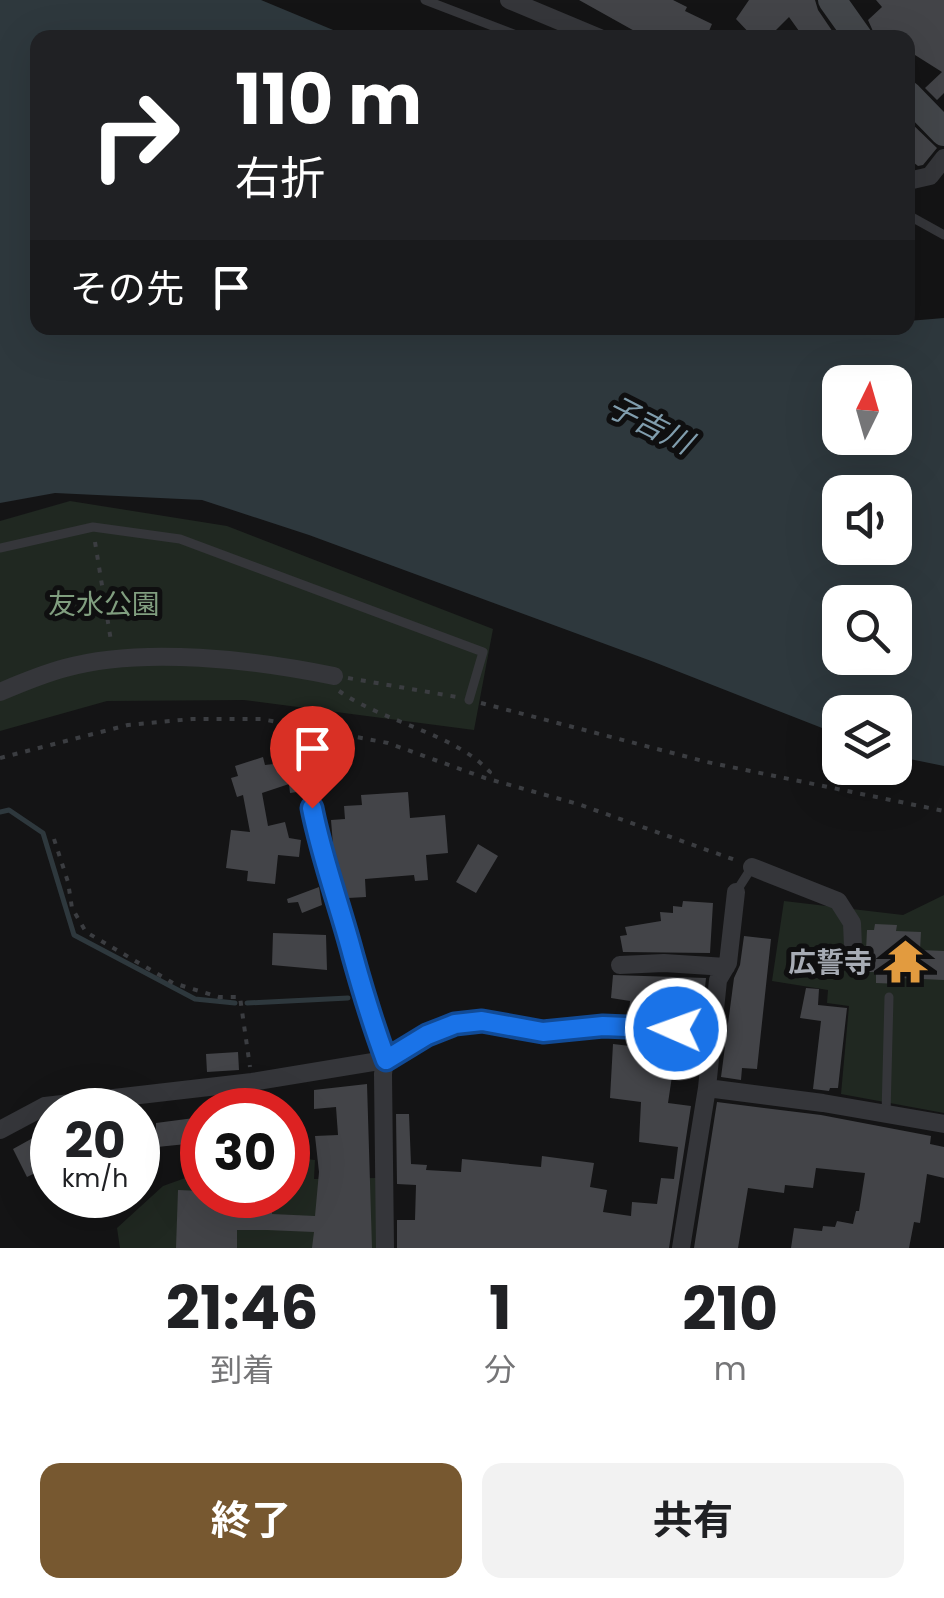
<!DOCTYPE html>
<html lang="ja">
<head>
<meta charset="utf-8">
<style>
	:root { --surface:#fff; --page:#f2f2f2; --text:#202124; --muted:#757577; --accent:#775830 }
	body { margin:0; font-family:Poppins,"Noto Sans JP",sans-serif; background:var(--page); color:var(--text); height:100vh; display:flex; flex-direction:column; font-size:38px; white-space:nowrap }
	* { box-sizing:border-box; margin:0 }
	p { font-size:32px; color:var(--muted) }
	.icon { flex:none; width:55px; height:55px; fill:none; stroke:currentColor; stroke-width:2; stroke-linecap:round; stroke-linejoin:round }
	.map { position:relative; height:1248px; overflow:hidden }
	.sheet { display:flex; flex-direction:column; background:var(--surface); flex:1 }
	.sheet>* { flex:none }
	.top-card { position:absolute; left:30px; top:30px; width:885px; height:305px; border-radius:20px; box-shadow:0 10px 40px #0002; background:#202124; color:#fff; overflow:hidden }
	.needle { width:65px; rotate:5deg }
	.buttons { position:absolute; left:822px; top:365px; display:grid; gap:20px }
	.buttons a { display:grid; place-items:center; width:90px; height:90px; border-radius:20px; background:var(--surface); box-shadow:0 10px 40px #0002; font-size:50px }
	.speed { position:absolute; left:30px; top:1088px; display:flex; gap:20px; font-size:50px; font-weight:700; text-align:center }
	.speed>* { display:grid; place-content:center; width:130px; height:130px; border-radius:50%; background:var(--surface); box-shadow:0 10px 40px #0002; line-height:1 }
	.speed small { font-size:25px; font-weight:400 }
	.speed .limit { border:15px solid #d22; background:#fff; color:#111 }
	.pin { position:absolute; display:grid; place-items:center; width:85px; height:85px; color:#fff; margin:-102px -42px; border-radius:50% 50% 50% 0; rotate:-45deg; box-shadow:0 0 10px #0007 }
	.pin .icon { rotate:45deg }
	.me { position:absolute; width:110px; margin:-55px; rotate:272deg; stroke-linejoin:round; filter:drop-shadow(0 0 8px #0008) }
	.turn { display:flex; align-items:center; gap:35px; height:210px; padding:0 40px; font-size:45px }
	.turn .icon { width:130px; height:130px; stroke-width:2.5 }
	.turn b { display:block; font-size:70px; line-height:85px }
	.then { display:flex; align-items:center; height:95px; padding:0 40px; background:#0003; gap:20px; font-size:38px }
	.eta { display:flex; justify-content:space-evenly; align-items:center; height:170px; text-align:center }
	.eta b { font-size:60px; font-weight:700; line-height:70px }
	.cta { display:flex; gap:20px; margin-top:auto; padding:20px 40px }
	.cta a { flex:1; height:115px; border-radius:20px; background:var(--accent); color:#fff; font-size:40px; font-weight:700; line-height:115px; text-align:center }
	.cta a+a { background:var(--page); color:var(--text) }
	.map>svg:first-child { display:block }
</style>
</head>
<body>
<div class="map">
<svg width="944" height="1248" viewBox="0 0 944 1248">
	<rect width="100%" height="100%" fill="#141415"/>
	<path fill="#202821" d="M70,501l157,25 266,103 -19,101 -230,-30 -137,1 -107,30v-210z
		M944,895v218l-103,-19 8,-88 -22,-3 1,-13 -56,-9 12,-80 119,14z
		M288,1157l27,3 -1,19 62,-1 2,70h-258l-3,-20 46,-42 39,-14v23h86z"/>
	<path fill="#2e383d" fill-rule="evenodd" d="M0,0h261l89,37 -312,1v290h870v-7l36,-3v448l-49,-10v-44h-55v23l-186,-73 -345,-127 -107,-35 -147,-7 -55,10zM840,382h55v56h-55zM840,492h55v56h-55zM840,602h55v56h-55z"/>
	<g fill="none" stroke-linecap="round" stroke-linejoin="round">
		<path stroke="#2e383d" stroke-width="5" d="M0,812l9,-2 34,23 31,102 121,64 40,4
			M247,1003l101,-5"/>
	</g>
	<path fill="#434448" d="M579,0h94l14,7 -2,4 27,13 -6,14h-59z
		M749,0h66l3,10 19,28h-33l-15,-21 -21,21h-14l-18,-19z
		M876,0h68v93l-7,7 -12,-12 17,-16 -27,-17 -7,-8v-9h-32l-8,-18 14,-13z
		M908,120l29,28 -14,17 -5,1 -10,-8z
		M263,757l2,8 35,-4 1,9 13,-2 3,21 -27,4 -1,-9 -27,9 6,33 17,-4 4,16 12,2 -2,17 -21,-2 -3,29 -28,-3 1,-10 -22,-3 5,-38 19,2 -7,-37 -6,2 -6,-19 7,-2 -3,-10z
		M408,792l2,26 35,-3 3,38 -22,2 2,25 -13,1 -1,-6 -49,4 1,18 -18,1 -15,-53 -2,-25 14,-1 -1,-13 18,-1 -1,-10z
		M478,844l20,12 -22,37 -20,-11z
		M319,887l3,18 -20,8 -4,-11 -10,1 -1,-4z
		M683,901l30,2 -3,50 -87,-1 -3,-16 7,-1 -2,-8 36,-6 -1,-9 13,1v-7l9,1z
		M875,924l22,1 -1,6 25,1 -1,18 24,1v29l-44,-2v6l-24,-1v-11h-11l2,-42h7z
		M273,933l53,2 1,35 -55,-5z
		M744,936l27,3 -14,130 -15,-1 -1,12 -20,-3 13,-99 6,-13z
		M613,975l93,3 -4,39 -73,-3 1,-13 -19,-3z
		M806,988l13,1 -1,16 29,3 -9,80h-8l-1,3 -16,-2 8,-68 -21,-3z
		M665,1041l34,1 -2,23 -23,-2 -6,40 23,3 -22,142h-272v-28h18l1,-35 -19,-1 -1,-70h13l2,50 16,1 -1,5 35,2 1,-13 79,8 1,-11 52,7 -4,24 17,3 -4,22 28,4 1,-14 25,2 4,-26 13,1 4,-32 -39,-5 2,-40 -31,-4 3,-54 51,6z
		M238,1052l1,18 -32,2 -1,-18z
		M367,1084l5,164h-60l2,-16 -47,-2h-30v18h-61l2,-58 24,1v4h71l-1,19 43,2 4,-44 -4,-36 23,-1 -2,-28 -22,2v-19z
		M717,1102l104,13 110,21 -1,8 14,3v31l-17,-4 -7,49 -6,-1 -5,26h-118l3,-20 28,3 1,-5 12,1 2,-6 16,3 3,-13h3l6,-38 -49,-5 -3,20 -28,-3 -1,8 -36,-5 -10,60h-44z
		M194,1118l2,25 -58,6v-17l18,-2v-7z
		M49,1129l3,9v18l-10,4 3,8 -18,9 -14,-28z"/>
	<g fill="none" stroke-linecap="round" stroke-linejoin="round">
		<path stroke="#3b3d41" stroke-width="4" stroke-dasharray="5 8" stroke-linecap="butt" d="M95,542l16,99
			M348,678l109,19
			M339,691c46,32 115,42 151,81l-5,6
			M481,703l226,59 237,49
			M0,758l128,-33 64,-6h69l127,24 97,35 93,26 160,57
			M54,839l14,43 4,26 14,24 87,51 46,14h21l10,70"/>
		<path stroke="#35363a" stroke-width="9" d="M425,0l99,38
			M908,215l36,20
			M0,548l93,-21 87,12 303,113 -14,48
			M736,892l16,-25
			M886,1114l3,-117"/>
		<path stroke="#35363a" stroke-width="18" d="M509,0l91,38
			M908,181l22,-5 14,-18
			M0,692c21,-9 43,-18 65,-24 78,-22 191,-8 269,8
			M312,807c13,64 33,124 50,187 7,26 26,53 21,80l2,174
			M752,867l86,34 14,22 1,23
			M620,965l44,-2 62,4
			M707,1088l116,15 121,21
			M0,1130l45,-24 207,-24 133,-22 42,-25 28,-11 27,-3 61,11 60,-6 110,4
			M681,1248l26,-160 11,-108 10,-17 8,-71"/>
		<path stroke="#43464a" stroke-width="28" d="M832,0l27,38
			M908,95l36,37"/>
	</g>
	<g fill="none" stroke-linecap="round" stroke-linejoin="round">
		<defs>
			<path id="route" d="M312,808c10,51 28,98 41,148 10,36 20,69 33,104l41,-25 28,-11 27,-3 61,11 60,-6 73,3"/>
		</defs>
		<use href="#route" stroke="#114b97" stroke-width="25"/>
		<use href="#route" stroke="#1a73e8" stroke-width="18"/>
	</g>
	<defs>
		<symbol id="temple-bare" viewBox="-9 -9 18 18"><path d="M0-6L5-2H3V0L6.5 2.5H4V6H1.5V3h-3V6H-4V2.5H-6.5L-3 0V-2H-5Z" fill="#e29b3f" stroke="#0f0f10" stroke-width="2.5" paint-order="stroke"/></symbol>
	</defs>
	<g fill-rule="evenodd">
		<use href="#temple-bare" x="874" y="930" width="63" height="63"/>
	</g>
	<g text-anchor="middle" stroke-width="10" stroke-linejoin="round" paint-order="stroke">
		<g font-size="28" fill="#809e7f" stroke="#0f0f10">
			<text x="104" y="614">友水公園</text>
		</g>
		<g font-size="28" font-weight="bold" fill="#a7acb5" stroke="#0f0f10" text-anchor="end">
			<text x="872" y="972">広誓寺</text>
		</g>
		<g font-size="30" font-style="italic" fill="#809dad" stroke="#0f0f10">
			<text transform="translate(650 425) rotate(27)" y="10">子吉川</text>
		</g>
	</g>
</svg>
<div class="buttons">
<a><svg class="needle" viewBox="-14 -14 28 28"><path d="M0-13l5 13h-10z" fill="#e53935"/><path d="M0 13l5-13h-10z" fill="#757577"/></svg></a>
<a><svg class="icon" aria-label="sound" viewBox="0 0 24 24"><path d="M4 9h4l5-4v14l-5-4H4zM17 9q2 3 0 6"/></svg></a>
<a><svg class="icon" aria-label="search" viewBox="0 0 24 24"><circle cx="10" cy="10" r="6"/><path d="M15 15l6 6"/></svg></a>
<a><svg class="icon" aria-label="layers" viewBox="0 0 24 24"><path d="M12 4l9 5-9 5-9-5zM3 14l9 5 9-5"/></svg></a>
</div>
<div class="speed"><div>20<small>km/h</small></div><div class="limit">30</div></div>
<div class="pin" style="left:312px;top:808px;background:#d93025"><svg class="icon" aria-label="arrive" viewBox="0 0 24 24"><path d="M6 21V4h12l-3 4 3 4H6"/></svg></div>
<svg class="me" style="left:676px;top:1029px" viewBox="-20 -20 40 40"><circle r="17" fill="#1a73e8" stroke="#fff" stroke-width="3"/><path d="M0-11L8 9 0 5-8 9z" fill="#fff"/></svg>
<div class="top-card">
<div class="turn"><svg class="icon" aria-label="right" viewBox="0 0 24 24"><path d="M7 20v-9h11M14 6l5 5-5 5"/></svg><div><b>110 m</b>右折</div></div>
<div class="then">その先<svg class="icon" aria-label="arrive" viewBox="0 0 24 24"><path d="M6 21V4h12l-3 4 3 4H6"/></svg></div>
</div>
</div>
<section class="sheet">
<div class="eta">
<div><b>21:46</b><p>到着</p></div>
<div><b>1</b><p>分</p></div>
<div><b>210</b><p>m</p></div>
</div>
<div class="cta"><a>終了</a><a>共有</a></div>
</section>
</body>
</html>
